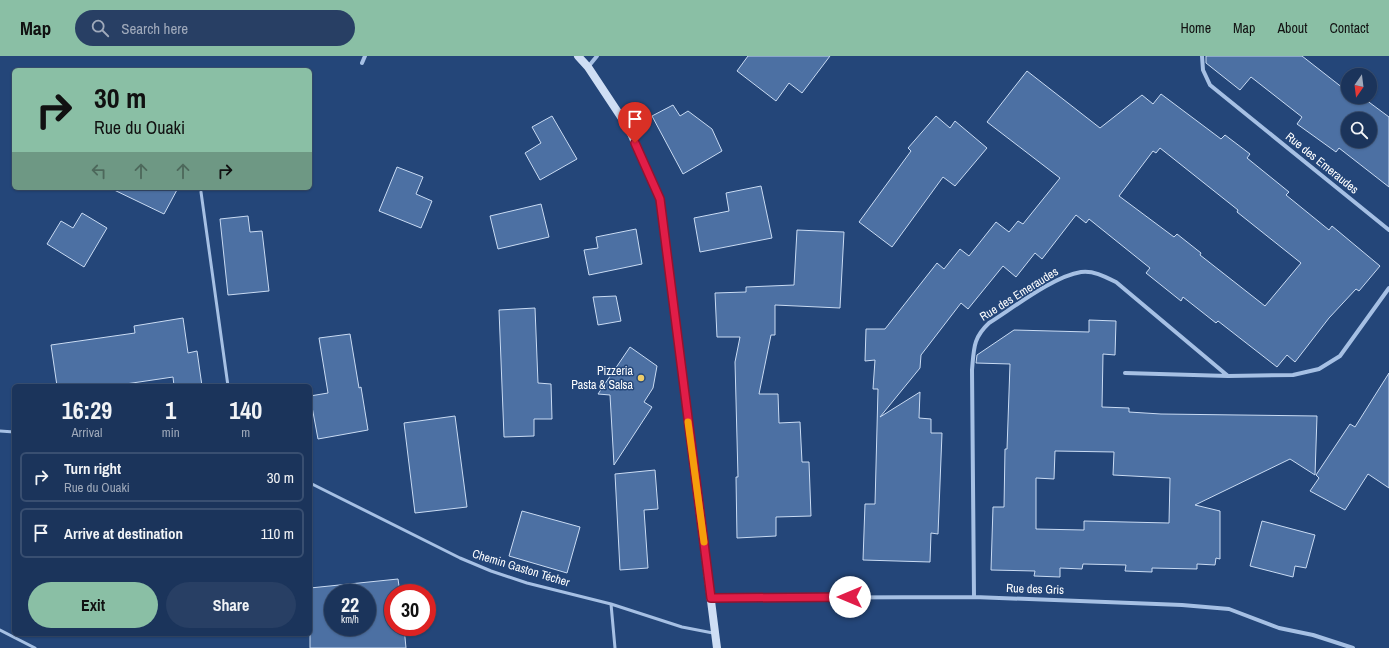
<!DOCTYPE html>
<html lang="en">
<head>
<meta charset="utf-8">
<style>
	:root { --surface:#1b345b; --page:#283f64; --text:#f1f3f6; --muted:#a0aabb; --line:#394f71; --accent:#8abfa5 }
	body { margin:0; font-family:"Archivo Narrow",sans-serif; background:var(--page); color:var(--text); height:100vh; display:flex; flex-direction:column; font-size:15px; white-space:nowrap }
	* { box-sizing:border-box; margin:0 }
	p { font-size:13px; color:var(--muted) }
	.icon { flex:none; width:22px; height:22px; fill:none; stroke:currentColor; stroke-width:2; stroke-linecap:round; stroke-linejoin:round }
	.map { position:relative; flex:1; overflow:hidden }
	.details { position:absolute; left:12px; top:328px; width:300px; height:252px; display:flex; flex-direction:column; background:var(--surface); border-radius:6px; box-shadow:0 1px 3px #0004,0 0 0 1px var(--line) }
	.details>* { flex:none }
	.top-card { position:absolute; left:12px; top:12px; width:300px; height:122px; border-radius:6px; box-shadow:0 1px 3px #0004,0 0 0 1px var(--line); background:#8abfa5; color:#111; overflow:hidden }
	.needle { width:26px; rotate:194deg }
	.fabs { position:absolute; left:1341px; top:12px; display:grid; gap:8px }
	.fabs a { display:grid; place-items:center; width:36px; height:36px; border-radius:50%; background:var(--surface); box-shadow:0 1px 3px #0004,0 0 0 1px var(--line); font-size:20px }
	.speed { position:absolute; left:324px; top:528px; display:flex; gap:8px; font-size:20px; font-weight:700; text-align:center }
	.speed>* { display:grid; place-content:center; width:52px; height:52px; border-radius:50%; background:var(--surface); box-shadow:0 1px 3px #0004,0 0 0 1px var(--line); line-height:1 }
	.speed small { font-size:10px; font-weight:400 }
	.speed .limit { border:6px solid #d22; background:#fff; color:#111 }
	.pin { position:absolute; display:grid; place-items:center; width:34px; height:34px; color:#fff; margin:-41px -17px; border-radius:50% 50% 50% 0; rotate:-45deg; box-shadow:0 0 4px #0007 }
	.pin .icon { rotate:45deg }
	.me { position:absolute; width:44px; margin:-22px; rotate:270deg; stroke-linejoin:round; filter:drop-shadow(0 0 3px #0008) }
	.turn { display:flex; align-items:center; gap:14px; height:84px; padding:0 16px; font-size:18px }
	.turn .icon { width:52px; height:52px; stroke-width:2.5 }
	.turn b { display:block; font-size:28px; line-height:34px }
	.lanes { display:flex; align-items:center; height:38px; padding:0 16px; background:#0003; justify-content:center; gap:20px; direction:ltr }
	.lanes .off { opacity:.35 }
	.eta { display:flex; justify-content:space-evenly; align-items:center; height:68px; text-align:center }
	.eta b { font-size:24px; font-weight:700; line-height:28px }
	.cta { display:flex; gap:8px; margin-top:auto; padding:8px 16px }
	.cta a { flex:1; height:46px; border-radius:24px; background:var(--accent); color:#111; font-size:16px; font-weight:700; line-height:46px; text-align:center }
	.cta a+a { background:var(--page); color:var(--text) }
	ul { padding:0; list-style:none }
	li { display:flex; align-items:center; gap:12px; height:50px; margin:0 8px 6px; padding:0 8px; border:2px solid var(--line); border-radius:6px }
	li div { flex:1 }
	li b { display:block; font-size:15px }
	li em { font-style:normal }
	header { display:flex; align-items:center; gap:24px; box-sizing:border-box; height:56px; padding:0 20px; background:var(--accent); color:#111 }
	header strong { font-size:19px }
	nav { display:flex; gap:22px; margin-inline-start:auto; font-size:14px }
	.search { width:280px; height:36px; background:var(--page); display:flex; align-items:center; gap:10px; box-sizing:border-box; padding:0 14px; border-radius:22px; color:var(--muted); font-size:15px }
	.map>svg:first-child { display:block }
</style>
</head>
<body>
<header>
<strong>Map</strong>
<div class="search"><svg class="icon" aria-label="search" viewBox="0 0 24 24"><circle cx="10" cy="10" r="6"/><path d="M15 15l6 6"/></svg>Search here</div>
<nav><a>Home</a><a>Map</a><a>About</a><a>Contact</a></nav>
</header>
<div class="map">
<svg width="1389" height="592" viewBox="0 0 1389 592">
	<rect width="100%" height="100%" fill="#244679"/>
	<path fill="#4c70a3" stroke="#c9dbf3" fill-rule="evenodd" d="M748,0h82l-28,37 -13,-10 -13,18 -39,-30z
		M1206,0h96l46,36v5h14l27,20v70l-50,-39 -3,4 -39,-28 5,-7 -51,-40 -11,13 -34,-27zM1348,63h22v22h-22z
		M1027,15l73,57 42,-33 11,9 8,-10 60,45 4,-4 25,19 -3,4 42,34 -3,3 43,35 3,-4 48,40 -21,25 -3,-2 -27,29 -34,44 -8,-7 -10,12 -59,-46 -2,2 -33,-26 -2,4 -35,-28 4,-5 -61,-49 -3,4 -10,-8 -34,44 -7,-6 -19,24 -13,-11 -35,43 -7,-6 -40,52 -1,13 -40,49 40,-25 -1,26 12,1v14h11l-4,101 -7,-1 -1,29 -67,-2 2,-56h10l3,-115h-5l2,-29 -10,1 1,-32h19l52,-66 7,6 16,-20 9,7 27,-34 13,10 9,-11 5,3 37,-46 -73,-56zM1160,92l78,62 -1,2 64,51 -36,43 -65,-51 1,-2 -24,-19 -3,3 -55,-41 34,-45 3,2z
		M673,49l7,11 8,-5 24,18 10,22 -39,23 -31,-58z
		M552,60l25,43 -37,21 -15,-27 16,-10 -9,-16z
		M936,60l14,12 5,-7 32,27 -32,38 -12,-9 -51,70 -33,-25 52,-71 -3,-3z
		M397,111l26,10 -7,17 16,7 -11,27 -42,-17z
		M761,130l11,52 -72,14 -6,-34 35,-7 -3,-18z
		M110,132h68l-14,26z
		M541,148l8,33 -51,12 -8,-33z
		M82,157l25,15 -23,39 -37,-23 14,-23 12,7z
		M248,160l2,16 12,-1 7,60 -41,4 -8,-76z
		M636,173l6,35 -53,11 -5,-25 14,-2 -2,-11z
		M797,174l47,2 -4,76 -65,-3v30h-4l-12,59h19l1,29 21,-1 2,40h7l2,54 -35,1v19l-39,2 -1,-61h2l-3,-115 5,-25h-23l-2,-44 31,-1v-5l48,-2z
		M616,240l5,25 -23,4 -5,-28z
		M535,252l3,75 13,1 1,35h-18v17l-30,1 -5,-127z
		M183,262l5,35 9,-2 5,35h-28l-1,-9 -61,9h-55l-6,-41 84,-12 -1,-7z
		M1089,264l27,1 -1,34 -12,-1 -1,53 27,1v4l32,2 156,2 -2,59 -25,-16 -95,46 25,6v48l-4,-1 -1,7 -18,-1v5l-45,-1v4l-27,-1 1,-6 -43,-1 -1,5 -22,-1v9l-26,-1 1,-5 -44,-1 2,-63h11l1,-58h2l3,-85 -34,-1 1,-8 37,-25 75,2zM1055,395l59,1 -1,23 57,3 -1,45 -85,-2v9l-48,-1v-51l18,1z
		M350,278l9,54 2,-1 7,43 -50,9 -8,-43 18,-3 -9,-55z
		M630,291l27,19 -4,22 -9,14 8,5 -38,58 -4,-70 -12,-1z
		M1389,317v115l-21,-14 -23,36 -35,-19 9,-13 -3,-3 34,-51 5,3z
		M455,360l12,91 -52,6 -11,-90z
		M655,414l3,39 -14,1 4,58 -28,2 -5,-96z
		M522,455l58,16 -13,46 -58,-17z
		M1262,465l53,14 -9,33 -11,-2 -2,11 -43,-11z
		M398,523l2,14h-7v34h11l2,21h-96v-60zM333,537h34v34h-34z"/>
	<g fill="none" stroke-linecap="round" stroke-linejoin="round">
		<path stroke="#a6c0e4" stroke-width="3" d="M201,136l27,194
			M0,375l14,1
			M310,427l150,75 31,13 36,12 84,21 71,23 31,6
			M611,548l4,44
			M0,574l35,18"/>
		<path stroke="#a6c0e4" stroke-width="4" d="M1202,0l1,14 7,15 179,145
			M362,7l3,-7
			M588,11l9,-11
			M1125,317l103,3 65,-1 26,-6 21,-13 49,-68
			M974,541l-2,-227c2,-22 1,-32 17,-47 24,-15 65,-47 92,-51 12,-2 25,5 35,10l112,94
			M711,542l263,-1 208,8 47,4 50,19 34,7 40,13"/>
		<path stroke="#cfdef4" stroke-width="8" d="M578,0l10,11 41,62 31,70 57,449"/>
	</g>
	<g fill="none" stroke-linecap="round" stroke-linejoin="round">
		<defs>
			<path id="route" d="M635,87l25,56 51,399 139,-1"/>
		</defs>
		<use href="#route" stroke="#92132f" stroke-width="10"/>
		<use href="#route" stroke="#e11d48" stroke-width="7"/>
		<path stroke="#f59e0b" stroke-width="7" d="M688,366l16,120"/>
	</g>
	<circle fill="#eecd6a" stroke="#244679" stroke-width="1.5" cx="641" cy="322" r="4"/>
	<g text-anchor="middle" stroke-width="3" stroke-linejoin="round" paint-order="stroke">
		<g font-size="12" fill="#fff" stroke="#244679">
			<text transform="translate(1322 107) rotate(39)" y="4">Rue des Emeraudes</text>
			<text transform="translate(1019 238) rotate(-32)" y="4">Rue des Emeraudes</text>
			<text transform="translate(521 512) rotate(17)" y="4">Chemin Gaston Técher</text>
			<text transform="translate(1035 533) rotate(2)" y="4">Rue des Gris</text>
		</g>
		<g font-size="12" fill="#fff" stroke="#244679" text-anchor="end">
			<text x="633" y="319">Pizzeria<tspan x="633" dy="14">Pasta &amp; Salsa</tspan></text>
		</g>
	</g>
</svg>
<div class="fabs">
<a><svg class="needle" viewBox="-14 -14 28 28"><path d="M0-13l5 13h-10z" fill="#e53935"/><path d="M0 13l5-13h-10z" fill="#a0aabb"/></svg></a>
<a><svg class="icon" aria-label="search" viewBox="0 0 24 24"><circle cx="10" cy="10" r="6"/><path d="M15 15l6 6"/></svg></a>
</div>
<div class="speed"><div>22<small>km/h</small></div><div class="limit">30</div></div>
<div class="pin" style="left:635px;top:87px;background:#d93025"><svg class="icon" aria-label="arrive" viewBox="0 0 24 24"><path d="M6 21V4h12l-3 4 3 4H6"/></svg></div>
<svg class="me" style="left:850px;top:541px" viewBox="-20 -20 40 40"><circle r="19" fill="#fff"/><path d="M0-13L10 11 0 6-10 11z" fill="#e11d48"/></svg>
<div class="top-card">
<div class="turn"><svg class="icon" aria-label="right" viewBox="0 0 24 24"><path d="M7 20v-9h11M14 6l5 5-5 5"/></svg><div><b>30 m</b>Rue du Ouaki</div></div>
<div class="lanes"><svg class="icon off" aria-label="left" viewBox="0 0 24 24"><path d="M17 20v-9H6M10 6l-5 5 5 5"/></svg><svg class="icon off" aria-label="ahead" viewBox="0 0 24 24"><path d="M12 20V5M6 11l6-6 6 6"/></svg><svg class="icon off" aria-label="ahead" viewBox="0 0 24 24"><path d="M12 20V5M6 11l6-6 6 6"/></svg><svg class="icon" aria-label="right" viewBox="0 0 24 24"><path d="M7 20v-9h11M14 6l5 5-5 5"/></svg></div>
</div>
<section class="details">
<div class="eta">
<div><b>16:29</b><p>Arrival</p></div>
<div><b>1</b><p>min</p></div>
<div><b>140</b><p>m</p></div>
</div>
<ul>
<li><svg class="icon" aria-label="right" viewBox="0 0 24 24"><path d="M7 20v-9h11M14 6l5 5-5 5"/></svg><div><b>Turn right</b><p>Rue du Ouaki</p></div><em>30 m</em></li>
<li><svg class="icon" aria-label="arrive" viewBox="0 0 24 24"><path d="M6 21V4h12l-3 4 3 4H6"/></svg><div><b>Arrive at destination</b></div><em>110 m</em></li>
</ul>
<div class="cta"><a>Exit</a><a>Share</a></div>
</section>
</div>
</body>
</html>
